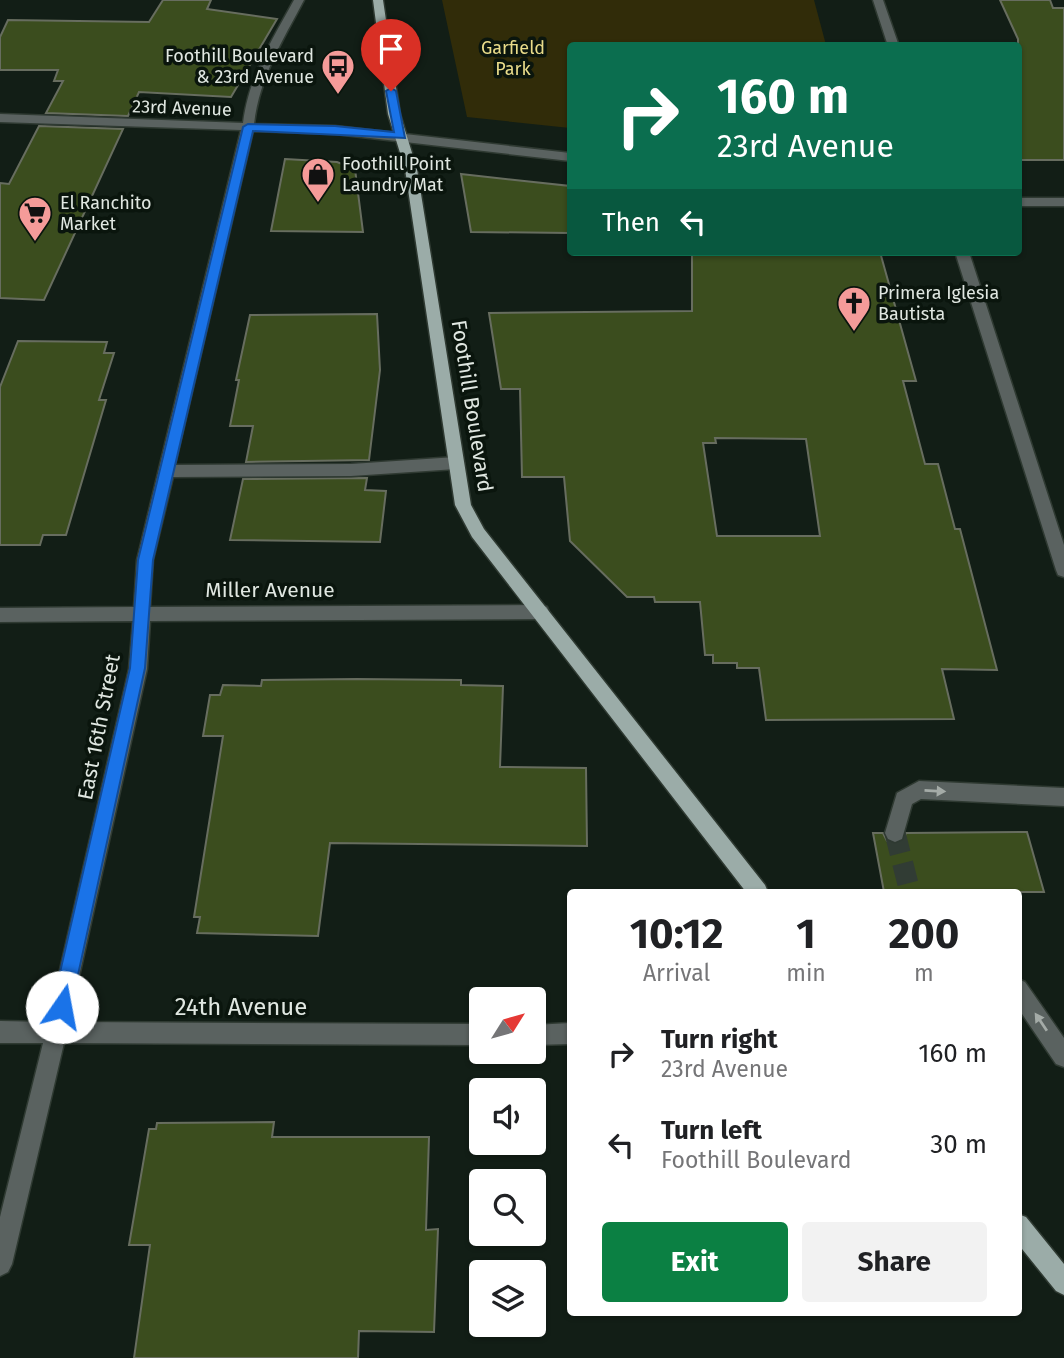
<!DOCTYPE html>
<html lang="en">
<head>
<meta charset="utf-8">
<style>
	:root { --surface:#fff; --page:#f2f2f2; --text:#202124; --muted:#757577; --accent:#0b8043 }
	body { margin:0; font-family:"Fira Sans",sans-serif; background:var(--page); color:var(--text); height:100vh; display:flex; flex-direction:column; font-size:26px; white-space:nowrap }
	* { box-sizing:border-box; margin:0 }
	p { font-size:23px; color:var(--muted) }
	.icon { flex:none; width:38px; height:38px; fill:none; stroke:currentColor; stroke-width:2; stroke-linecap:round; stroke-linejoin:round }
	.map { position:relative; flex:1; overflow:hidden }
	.drawer { position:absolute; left:567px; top:889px; width:455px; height:427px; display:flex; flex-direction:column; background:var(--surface); border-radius:7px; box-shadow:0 2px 5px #0004 }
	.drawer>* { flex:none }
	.guide { position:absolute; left:567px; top:42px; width:455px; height:214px; border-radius:7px; box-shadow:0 2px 5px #0004; background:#0b6e4f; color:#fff; overflow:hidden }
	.needle { width:46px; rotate:53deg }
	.tools { position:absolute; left:469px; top:987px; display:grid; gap:14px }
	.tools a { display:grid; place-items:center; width:77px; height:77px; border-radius:7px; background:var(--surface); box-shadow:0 2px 5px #0004; font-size:35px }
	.pin { position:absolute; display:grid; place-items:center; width:60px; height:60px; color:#fff; margin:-72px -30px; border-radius:50% 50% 50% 0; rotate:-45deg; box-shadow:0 0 7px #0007 }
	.pin .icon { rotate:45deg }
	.me { position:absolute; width:77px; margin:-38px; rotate:12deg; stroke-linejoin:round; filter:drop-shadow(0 0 5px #0008) }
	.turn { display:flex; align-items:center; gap:24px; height:147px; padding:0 35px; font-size:32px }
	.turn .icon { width:91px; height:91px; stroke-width:2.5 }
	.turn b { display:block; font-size:49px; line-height:60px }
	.then { display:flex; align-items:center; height:66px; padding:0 35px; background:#0003; gap:14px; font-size:26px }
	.eta { display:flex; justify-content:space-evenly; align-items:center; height:119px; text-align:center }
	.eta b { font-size:42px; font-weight:700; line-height:49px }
	.button { display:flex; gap:14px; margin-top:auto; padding:14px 35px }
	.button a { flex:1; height:80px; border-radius:7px; background:var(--accent); color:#fff; font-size:28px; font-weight:700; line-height:80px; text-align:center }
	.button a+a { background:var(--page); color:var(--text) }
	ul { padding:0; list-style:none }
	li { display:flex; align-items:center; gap:21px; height:91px; padding:0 35px }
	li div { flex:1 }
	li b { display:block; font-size:26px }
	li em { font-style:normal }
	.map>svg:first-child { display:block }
</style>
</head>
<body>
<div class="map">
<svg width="1064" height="1358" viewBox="0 0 1064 1358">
	<rect width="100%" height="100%" fill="#121e16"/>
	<path fill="#312c09" d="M442,0h372l12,45 -256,1v82l-103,-11z"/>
	<path fill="#3b4d1e" stroke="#676d5f" stroke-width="2" fill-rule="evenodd" d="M163,0h48l-4,9 70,10 -46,78 -92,-5 -11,24 -82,-3 17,-32h-9l4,-11h-58v-33l8,-17 141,2z
		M1000,0h50l3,8h11v152h-46v-121z
		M39,126l84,3 -79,171 -44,-2v-115l9,1z
		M285,159l52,3 18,7 8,63 -92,-1z
		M461,174l109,12v47l-99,-1z
		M692,252h188l36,129h-13l22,83h13l17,65h5l37,141 -55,-1 12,50 -188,1 -7,-52h-22v-5h-24v-8h-8l-5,-53h-45l-1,-5h-27l-57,-56 -6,-64h-42l-2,-88h-19l-12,-76 203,-2zM715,438l91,1 14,97h-103l-14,-93h13z
		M377,314l3,56 -11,90 -123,2 7,-36h-23l9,-46h-3l14,-65z
		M18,341l89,1 -3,11h10l-15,47h7l-40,135h-23l-3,10h-40v-158z
		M367,478l-2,12 21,1 -6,51 -150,-2 13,-61z
		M357,679l104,1v5l42,1 -3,81 86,1 1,78 -257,-3 -12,93 -121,-3 3,-16h-6l29,-181h-20l7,-41h10l3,-10 38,1 1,-6z
		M1027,832l17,60h-160l-11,-59h10l4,8 9,3 7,-3 3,-8z
		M274,1122l-2,15h157l-3,93 12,-1 -4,103 -75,-1 -1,27h-224l16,-113h-21l20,-116h7l1,-6z"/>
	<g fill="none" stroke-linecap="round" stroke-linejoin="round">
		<path stroke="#313c34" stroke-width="21" stroke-dasharray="21 10" stroke-linecap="butt" d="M895,833l15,59"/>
		<defs>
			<path id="minor" d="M294,0h10c-22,42 -44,76 -50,124l81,2 235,27v8l-235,-27 -82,-3 -78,334 176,-1 105,-7 8,6 -8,6 -105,7 -178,1 -20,83 -3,47 391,-2 6,2 2,5 -2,5 -6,2 -391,2 -3,48 -78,353 412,2v21l-417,-2 -52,221 -4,8 -8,4v-59l43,-174h-43v-22l48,1 81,-353 4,-48 -133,1v-14l134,-1 3,-47 104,-430 -241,-8v-8l243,9c6,-47 28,-81 51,-123z
				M873,0h10l16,46h-11z
				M1018,198h46v8h-46z
				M955,252h14l95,293v32l-6,-2 -2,-5z
				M919,781l145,7v18l-143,-7 -9,5 -10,35 -7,3 -7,-3 -3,-6 12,-40z
				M1018,979l7,3 39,56v29l-8,-3 -38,-56z
				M570,1023v21l-36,1v-20z"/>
			<path id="major" d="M373,0h10l17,114 17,55 54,336 13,24 281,356 3,7h-22l-274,-355 -17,-32 -50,-336 -17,-55z
				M1018,1214l8,3 38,47v31l-8,-4 -38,-47z"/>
		</defs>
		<use href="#minor" stroke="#2f3a32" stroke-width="3"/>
		<use href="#major" stroke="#2f3a32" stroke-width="3"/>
		<use href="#minor" fill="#5a6260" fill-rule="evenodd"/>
		<use href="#major" fill="#9baca8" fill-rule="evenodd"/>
	</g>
	<defs><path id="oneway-solid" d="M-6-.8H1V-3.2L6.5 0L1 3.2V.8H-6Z" transform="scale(1.75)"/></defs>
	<g fill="#a4aba7">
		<use href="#oneway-solid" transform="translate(935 791) rotate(3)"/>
		<use href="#oneway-solid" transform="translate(1041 1022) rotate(-124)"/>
	</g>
	<path fill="#1a73e8" stroke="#114b97" stroke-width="2" d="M391,88l5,3 9,47 -152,-7 -100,429 -8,108 -74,339 -2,6 -7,3 -7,-3 -3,-6 78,-339 8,-108 105,-433 5,-3 87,2 59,6 -8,-41z"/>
	<defs>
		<symbol id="bus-pin" viewBox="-11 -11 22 30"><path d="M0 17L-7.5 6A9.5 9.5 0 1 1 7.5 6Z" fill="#f59b99" stroke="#0a150d"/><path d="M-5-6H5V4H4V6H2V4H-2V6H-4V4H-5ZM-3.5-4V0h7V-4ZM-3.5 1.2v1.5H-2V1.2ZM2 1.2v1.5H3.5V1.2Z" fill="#111"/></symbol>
		<symbol id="shop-pin" viewBox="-11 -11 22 30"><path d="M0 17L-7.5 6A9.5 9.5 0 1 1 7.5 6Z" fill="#f59b99" stroke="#0a150d"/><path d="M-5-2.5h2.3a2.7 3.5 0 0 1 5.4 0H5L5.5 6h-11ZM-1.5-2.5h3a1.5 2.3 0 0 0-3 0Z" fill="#111"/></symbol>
		<symbol id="supermarket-pin" viewBox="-11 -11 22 30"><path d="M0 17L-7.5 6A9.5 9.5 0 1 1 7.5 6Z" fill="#f59b99" stroke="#0a150d"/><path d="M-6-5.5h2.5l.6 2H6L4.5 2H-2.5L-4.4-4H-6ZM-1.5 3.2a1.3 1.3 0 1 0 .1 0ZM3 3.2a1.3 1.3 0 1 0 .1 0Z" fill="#111"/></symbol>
		<symbol id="church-pin" viewBox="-11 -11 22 30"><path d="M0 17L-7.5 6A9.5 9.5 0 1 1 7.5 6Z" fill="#f59b99" stroke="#0a150d"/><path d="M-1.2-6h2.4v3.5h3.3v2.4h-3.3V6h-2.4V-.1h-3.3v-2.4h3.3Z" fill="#111"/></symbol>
	</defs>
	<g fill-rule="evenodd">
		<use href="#bus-pin" x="319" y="47" width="38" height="52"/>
		<use href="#shop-pin" x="299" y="155" width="38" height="52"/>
		<use href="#supermarket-pin" x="16" y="194" width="38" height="52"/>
		<use href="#church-pin" x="835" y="284" width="38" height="52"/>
	</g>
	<g text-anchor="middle" stroke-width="7" stroke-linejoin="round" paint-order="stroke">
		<g font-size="18" fill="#e9dc8a" stroke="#0a150d">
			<text x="513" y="54">Garfield<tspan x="513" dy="21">Park</tspan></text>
		</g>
		<g font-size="18" fill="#e0e7e1" stroke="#0a150d" text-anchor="start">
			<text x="314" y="62" text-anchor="end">Foothill Boulevard<tspan x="314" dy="21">&amp; 23rd Avenue</tspan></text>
			<text x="342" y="170">Foothill Point<tspan x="342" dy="21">Laundry Mat</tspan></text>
			<text x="60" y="209">El Ranchito<tspan x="60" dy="21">Market</tspan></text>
			<text x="878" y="299">Primera Iglesia<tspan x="878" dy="21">Bautista</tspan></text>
		</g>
		<g font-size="18" fill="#e0e7e1" stroke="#0a150d">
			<text transform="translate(182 108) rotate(2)" y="6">23rd Avenue</text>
		</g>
		<g font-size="21" fill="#e0e7e1" stroke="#0a150d">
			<text transform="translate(472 406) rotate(81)" y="7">Foothill Boulevard</text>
			<text x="270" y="597">Miller Avenue</text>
			<text transform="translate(99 727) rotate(-79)" y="7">East 16th Street</text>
		</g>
		<g font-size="24" fill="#e0e7e1" stroke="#0a150d">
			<text x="241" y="1015">24th Avenue</text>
		</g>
	</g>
</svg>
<div class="tools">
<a><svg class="needle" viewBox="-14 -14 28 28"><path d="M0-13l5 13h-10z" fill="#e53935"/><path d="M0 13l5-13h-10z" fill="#757577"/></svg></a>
<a><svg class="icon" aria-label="sound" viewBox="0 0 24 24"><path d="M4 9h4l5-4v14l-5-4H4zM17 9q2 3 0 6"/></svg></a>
<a><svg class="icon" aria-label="search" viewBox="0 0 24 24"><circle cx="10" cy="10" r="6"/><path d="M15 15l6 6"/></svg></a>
<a><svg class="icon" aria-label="layers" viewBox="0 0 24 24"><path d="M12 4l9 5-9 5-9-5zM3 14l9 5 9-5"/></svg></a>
</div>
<div class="pin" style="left:391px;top:91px;background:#d93025"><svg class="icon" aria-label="arrive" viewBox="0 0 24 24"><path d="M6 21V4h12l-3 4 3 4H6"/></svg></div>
<svg class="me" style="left:62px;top:1007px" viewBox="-20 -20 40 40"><circle r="19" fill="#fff"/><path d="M0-13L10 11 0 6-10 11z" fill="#1a73e8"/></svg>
<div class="guide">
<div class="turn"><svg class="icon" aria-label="right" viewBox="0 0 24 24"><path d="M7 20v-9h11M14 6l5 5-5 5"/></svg><div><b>160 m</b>23rd Avenue</div></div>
<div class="then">Then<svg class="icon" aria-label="left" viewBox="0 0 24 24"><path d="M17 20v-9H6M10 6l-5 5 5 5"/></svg></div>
</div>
<section class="drawer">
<div class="eta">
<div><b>10:12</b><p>Arrival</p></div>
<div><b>1</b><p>min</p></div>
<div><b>200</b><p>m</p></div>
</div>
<ul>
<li><svg class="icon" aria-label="right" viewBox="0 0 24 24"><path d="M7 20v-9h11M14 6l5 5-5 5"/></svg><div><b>Turn right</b><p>23rd Avenue</p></div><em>160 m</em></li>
<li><svg class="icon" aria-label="left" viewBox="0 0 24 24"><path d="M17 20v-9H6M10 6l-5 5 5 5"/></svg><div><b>Turn left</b><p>Foothill Boulevard</p></div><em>30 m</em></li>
</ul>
<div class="button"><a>Exit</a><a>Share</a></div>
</section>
</div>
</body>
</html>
